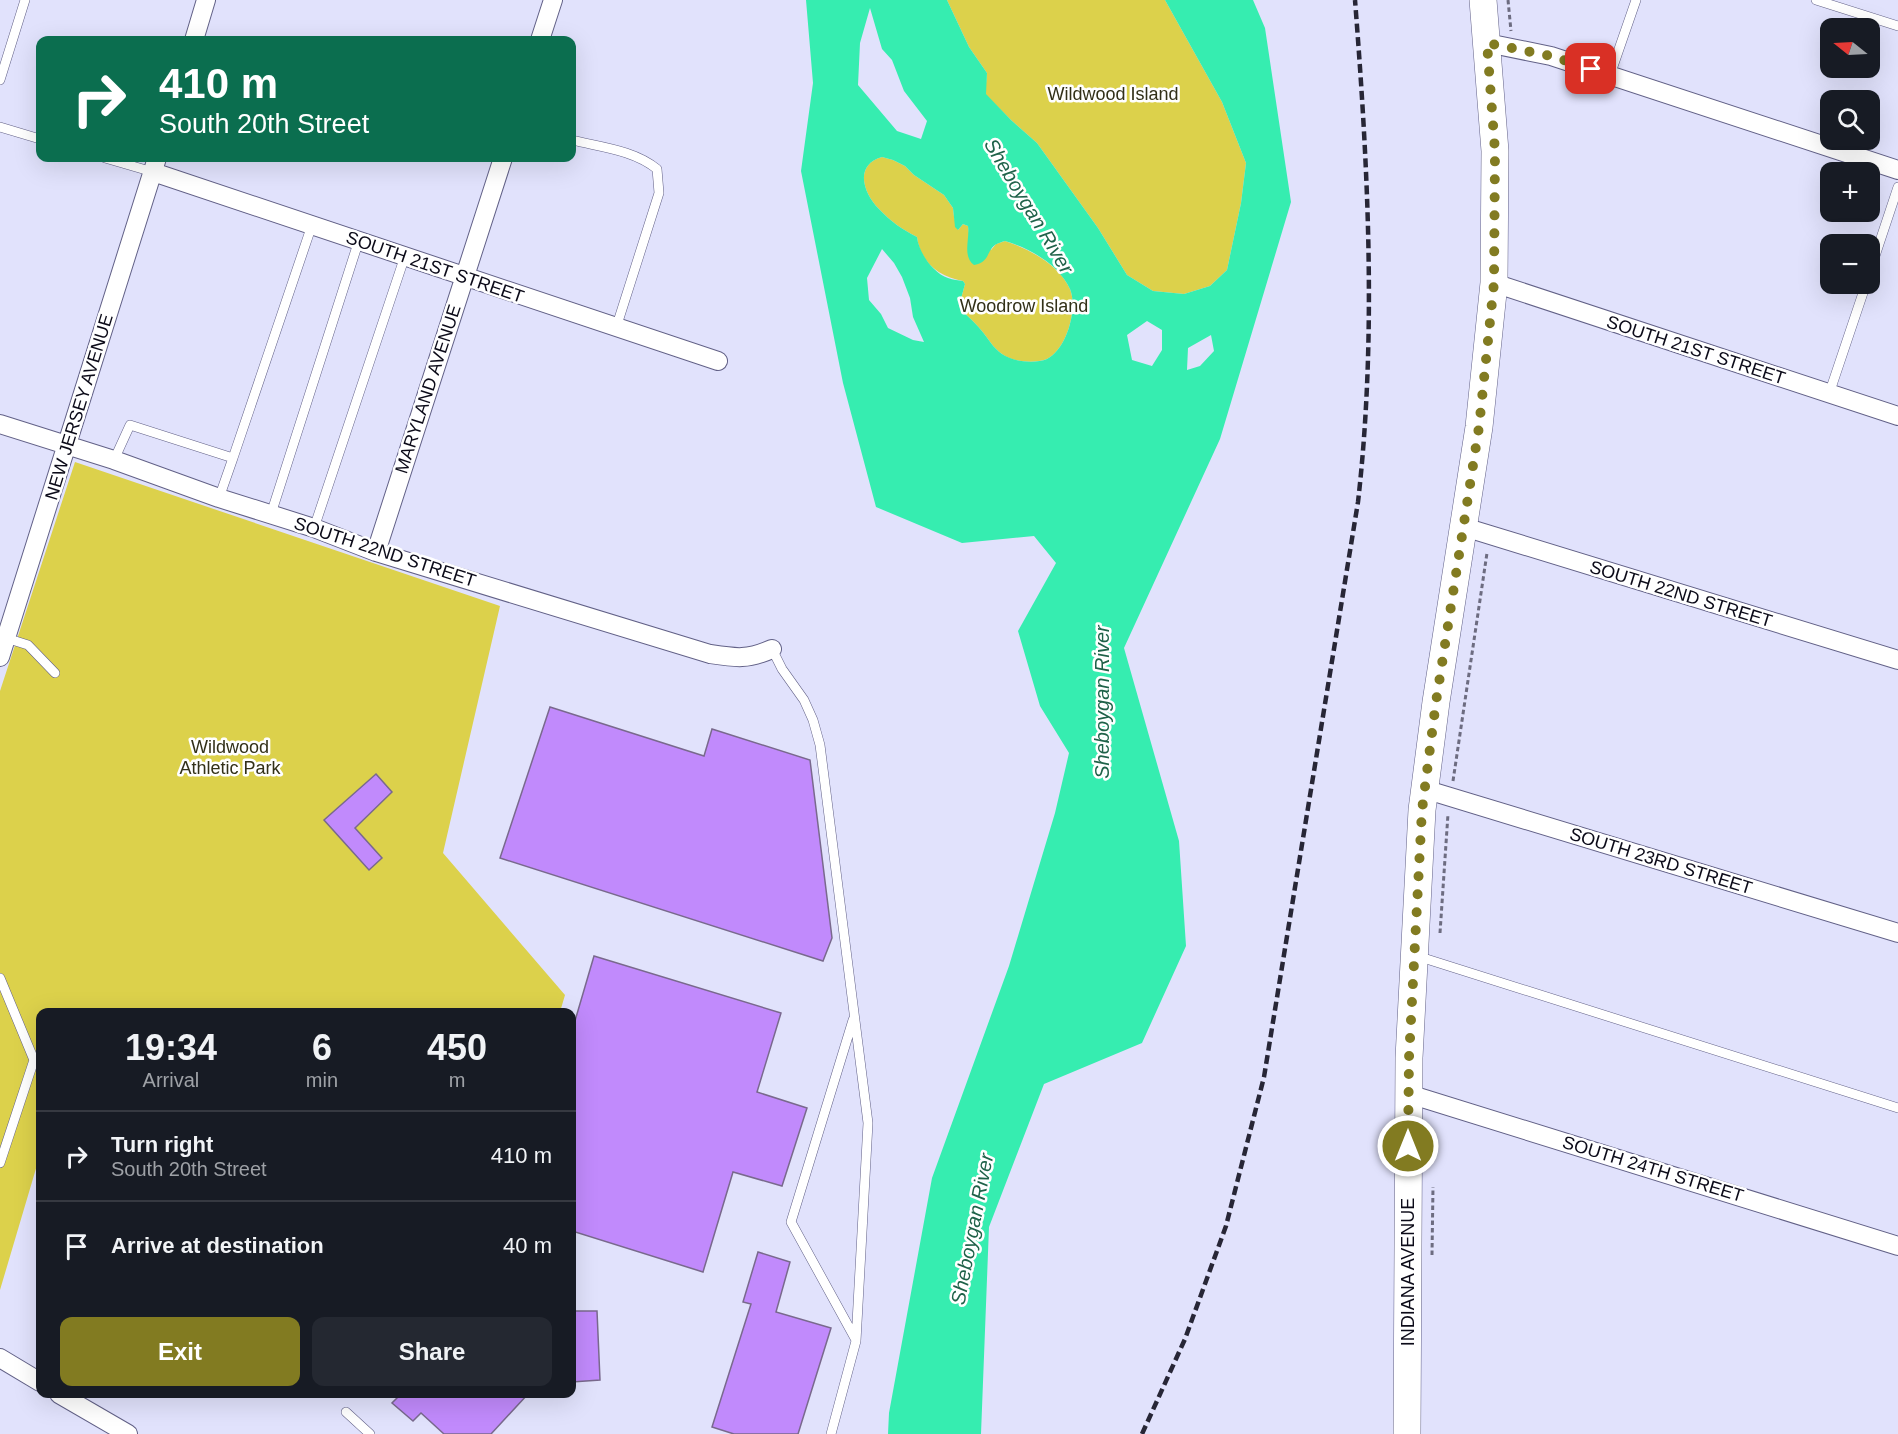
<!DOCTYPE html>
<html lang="en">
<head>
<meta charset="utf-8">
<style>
	:root { --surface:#171b24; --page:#242831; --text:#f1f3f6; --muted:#9ea1a6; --line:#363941; --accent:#827b21 }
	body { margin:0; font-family:Arial,sans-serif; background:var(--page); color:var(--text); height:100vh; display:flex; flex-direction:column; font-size:22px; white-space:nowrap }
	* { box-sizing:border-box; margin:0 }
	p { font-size:20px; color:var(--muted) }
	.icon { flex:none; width:33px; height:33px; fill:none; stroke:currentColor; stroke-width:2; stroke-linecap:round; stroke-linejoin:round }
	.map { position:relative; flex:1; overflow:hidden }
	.details { position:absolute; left:36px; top:1008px; width:540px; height:390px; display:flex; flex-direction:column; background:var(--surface); border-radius:12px; box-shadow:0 6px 24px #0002 }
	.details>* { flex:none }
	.hud { position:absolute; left:36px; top:36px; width:540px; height:126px; border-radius:12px; box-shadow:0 6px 24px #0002; background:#0b6e4f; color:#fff; overflow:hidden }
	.needle { width:39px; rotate:288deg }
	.fabs { position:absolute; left:1820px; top:18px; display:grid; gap:12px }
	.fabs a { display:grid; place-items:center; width:60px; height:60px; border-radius:12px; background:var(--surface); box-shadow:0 6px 24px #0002; font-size:30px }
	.pin { position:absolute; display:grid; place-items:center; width:51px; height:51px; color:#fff; margin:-26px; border-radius:12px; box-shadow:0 3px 9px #0006 }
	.me { position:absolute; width:66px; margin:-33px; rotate:0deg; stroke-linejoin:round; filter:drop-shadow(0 0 4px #0008) }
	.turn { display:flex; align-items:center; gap:21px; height:126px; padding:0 24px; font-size:27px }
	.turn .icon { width:78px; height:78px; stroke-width:2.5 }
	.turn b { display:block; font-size:42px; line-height:51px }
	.eta { display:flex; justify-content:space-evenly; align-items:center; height:102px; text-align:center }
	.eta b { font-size:36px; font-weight:700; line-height:42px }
	.button { display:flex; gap:12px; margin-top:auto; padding:12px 24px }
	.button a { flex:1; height:69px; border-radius:12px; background:var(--accent); color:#fff; font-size:24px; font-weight:700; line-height:69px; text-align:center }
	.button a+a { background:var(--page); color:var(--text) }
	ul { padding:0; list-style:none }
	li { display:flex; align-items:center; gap:18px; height:90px; padding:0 24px; border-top:2px solid var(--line) }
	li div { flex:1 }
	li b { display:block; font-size:22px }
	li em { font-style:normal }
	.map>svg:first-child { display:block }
</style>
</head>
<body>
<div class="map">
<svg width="1898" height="1434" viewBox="0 0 1898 1434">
	<rect width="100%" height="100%" fill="#e1e2fc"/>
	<path fill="#dcd14b" d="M947,0h218l57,102 24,61 -5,40 -14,67 -17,16 -26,8 -31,-3 -26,-16 -29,-47 -61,-85 -26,-23 -26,-26 2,-21 -18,-26z
		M882,157l11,3 12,6 9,9 30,20 9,13 1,9 4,13 5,-6 5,2 1,7 22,17 5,-6 9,-3c25,8 54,24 65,48 8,19 -3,60 -23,70 -13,5 -34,3 -45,-5 -9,-6 -14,-16 -21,-24 -7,-9 -16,-15 -22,-24l6,-22 -2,-3c-24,-4 -43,-19 -46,-44 -14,-7 -27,-16 -38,-28 -16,-16 -25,-44 3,-52z
		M75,462l425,144 -57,247 122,142 -5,17h-520v143l-40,135v-599z"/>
	<path fill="#36edb0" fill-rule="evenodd" d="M806,0h141l22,47 18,26 -1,21 25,26 26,23 61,85 29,47 26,16 31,3 26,-8 17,-16 14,-67 5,-40 -24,-61 -57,-102h88l12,28 26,174 -71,237 -96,209 55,193 7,105 -44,97 -98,41 -55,143 -8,207h-93l1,-21 43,-235 77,-212 46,-153 14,-60 -29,-47 -22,-75 38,-68 -22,-27 -72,7 -86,-36 -33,-124 -42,-212 12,-88zM870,8l12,41 10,11 12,31 23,30 -6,18 -24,-8 -39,-46 2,-42zM882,157l11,3 12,6 9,9 30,20 9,13 2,19 3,3 5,-6 5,2c2,13 -6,30 6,39 16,-3 12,-13 21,-20 1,-1 9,-4 10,-4 25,7 54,24 65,48 8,19 -3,60 -23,70 -12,5 -34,3 -45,-5 -9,-6 -14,-16 -21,-24 -7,-9 -16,-15 -22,-24l6,-22 -2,-3c-4,-1 -10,-1 -15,-3 -15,-5 -29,-25 -31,-41 -14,-7 -27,-16 -38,-28 -16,-16 -25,-44 3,-52zM882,249l12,14 8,14 8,21 3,19 11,25 -11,-2 -25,-12 -7,-14 -12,-14 -2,-22zM1147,321l15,9v20l-10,16 -20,-6 -5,-25zM1211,335l3,16 -14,15 -13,4 1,-22z"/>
	<path fill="#c18afc" stroke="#79698d" stroke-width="1.5" d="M550,707l154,49 8,-27 98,31 22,178 -9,23 -323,-103z
		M376,774l16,18 -37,36 27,30 -13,12 -45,-50z
		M594,956l187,57 -24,79 50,16 -25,78 -49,-14 -30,100 -131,-41v-200z
		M758,1252l32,10 -14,50 55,16 -33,106h-64l-22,-7 39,-123 -8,-2z
		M572,1311h25l3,69 -28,2z
		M401,1394h127l-37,40h-47l-23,-21 -8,8 -21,-18z"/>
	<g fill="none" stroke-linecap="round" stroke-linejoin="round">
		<defs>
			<path id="lane" d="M1816,0l82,26
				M1610,75l26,-75
				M0,80l25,-80
				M0,127l40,12
				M572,140c28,7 62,10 85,29l2,24 -43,135
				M105,158l48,14
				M1869,274l29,-87
				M1829,394l37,-110
				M233,458l79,-233
				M114,460l16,-35 103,33 -14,40
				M271,514l88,-274
				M314,528l91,-272
				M6,638l22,7 27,28
				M772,649l10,20 22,31 9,20 7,25 48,378 -12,218 -25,93
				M1417,956l481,152
				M0,978l34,82 -34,103
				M853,1020l-62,202 65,118
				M346,1412l24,22"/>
			<path id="street" d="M194,40l12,-40
				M540,40l13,-40
				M1487,43l64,13 347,114
				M153,172c188,63 376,127 565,189
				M1494,283l404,133
				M0,424l114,36 105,38 95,30 62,24 334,102c26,4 37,6 62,-5
				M1464,527l434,133
				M376,552l127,-394
				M0,657l157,-499
				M1424,789l474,144
				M1409,1094l489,152
				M0,1358l40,24
				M59,1394l69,40"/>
			<path id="secondary" d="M1407,1434l2,-376 13,-248 14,-108 43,-275 15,-144 1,-132 -12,-151"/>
		</defs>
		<use href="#lane" stroke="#626187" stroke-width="10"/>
		<use href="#street" stroke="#626187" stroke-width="20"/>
		<use href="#secondary" stroke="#626187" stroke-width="28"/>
		<path stroke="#6d6c80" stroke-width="3" stroke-dasharray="4.5 3" stroke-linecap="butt" d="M1508,0l3,31
			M1453,781l34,-228
			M1440,933l8,-119
			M1432,1255l1,-68"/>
		<use href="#lane" stroke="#fff" stroke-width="9"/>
		<use href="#street" stroke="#fff" stroke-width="18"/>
		<use href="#secondary" stroke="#fff" stroke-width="27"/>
		<path stroke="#272636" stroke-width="4.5" stroke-dasharray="9 4.5" stroke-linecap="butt" d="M1142,1434l43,-95 41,-113 38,-149 94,-575c19,-167 10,-335 -3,-502"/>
	</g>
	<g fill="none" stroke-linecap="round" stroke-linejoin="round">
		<path stroke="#827b21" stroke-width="10" stroke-dasharray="0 18" d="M1408,1146l1,-88 13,-248 14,-108 43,-275 15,-144 1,-132 -8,-108 64,13 40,13"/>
	</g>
	<g text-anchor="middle" stroke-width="5" stroke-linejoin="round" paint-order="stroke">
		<g font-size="18" fill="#323018" stroke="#fff">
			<text x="1113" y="100">Wildwood Island</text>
			<text x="1024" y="312">Woodrow Island</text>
			<text x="230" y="753">Wildwood<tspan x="230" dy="21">Athletic Park</tspan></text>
		</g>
		<g font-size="18" fill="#0b0a18" stroke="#fff">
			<text transform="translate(435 267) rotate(19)" y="6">SOUTH 21ST STREET</text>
			<text transform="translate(1696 350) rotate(18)" y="6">SOUTH 21ST STREET</text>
			<text transform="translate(428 389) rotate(-72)" y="6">MARYLAND AVENUE</text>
			<text transform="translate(79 407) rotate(-73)" y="6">NEW JERSEY AVENUE</text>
			<text transform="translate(385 552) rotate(18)" y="6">SOUTH 22ND STREET</text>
			<text transform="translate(1681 594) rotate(17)" y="6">SOUTH 22ND STREET</text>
			<text transform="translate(1661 861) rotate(17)" y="6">SOUTH 23RD STREET</text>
			<text transform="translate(1653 1169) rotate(17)" y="6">SOUTH 24TH STREET</text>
			<text transform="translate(1408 1272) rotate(-90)" y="6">INDIANA AVENUE</text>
		</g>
		<g font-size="20" font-style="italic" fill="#1f6249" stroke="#fff">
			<text transform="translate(1029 206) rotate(59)" y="7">Sheboygan River</text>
			<text transform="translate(1102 702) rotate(-90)" y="7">Sheboygan River</text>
			<text transform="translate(972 1229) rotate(-79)" y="7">Sheboygan River</text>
		</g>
	</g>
</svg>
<div class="fabs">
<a><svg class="needle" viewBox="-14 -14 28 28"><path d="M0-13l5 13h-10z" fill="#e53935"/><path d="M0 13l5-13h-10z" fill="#9ea1a6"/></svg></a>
<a><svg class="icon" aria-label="search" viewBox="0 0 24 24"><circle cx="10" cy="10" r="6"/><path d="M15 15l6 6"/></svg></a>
<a>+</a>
<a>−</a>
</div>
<div class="pin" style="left:1591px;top:69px;background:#d93025"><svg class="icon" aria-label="arrive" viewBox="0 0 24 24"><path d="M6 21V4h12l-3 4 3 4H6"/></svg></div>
<svg class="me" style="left:1408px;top:1146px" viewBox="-20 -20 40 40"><circle r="17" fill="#827b21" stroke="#fff" stroke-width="3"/><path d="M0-11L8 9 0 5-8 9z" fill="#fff"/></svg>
<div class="hud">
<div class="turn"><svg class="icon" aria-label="right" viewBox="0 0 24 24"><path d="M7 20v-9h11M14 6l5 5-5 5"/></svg><div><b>410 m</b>South 20th Street</div></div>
</div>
<section class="details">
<div class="eta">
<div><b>19:34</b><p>Arrival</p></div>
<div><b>6</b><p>min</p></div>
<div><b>450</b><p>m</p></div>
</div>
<ul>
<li><svg class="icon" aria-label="right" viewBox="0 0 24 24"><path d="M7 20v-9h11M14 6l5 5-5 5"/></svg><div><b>Turn right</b><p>South 20th Street</p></div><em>410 m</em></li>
<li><svg class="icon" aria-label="arrive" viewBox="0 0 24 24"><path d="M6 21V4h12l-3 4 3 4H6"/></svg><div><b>Arrive at destination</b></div><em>40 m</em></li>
</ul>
<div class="button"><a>Exit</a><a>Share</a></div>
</section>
</div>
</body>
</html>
